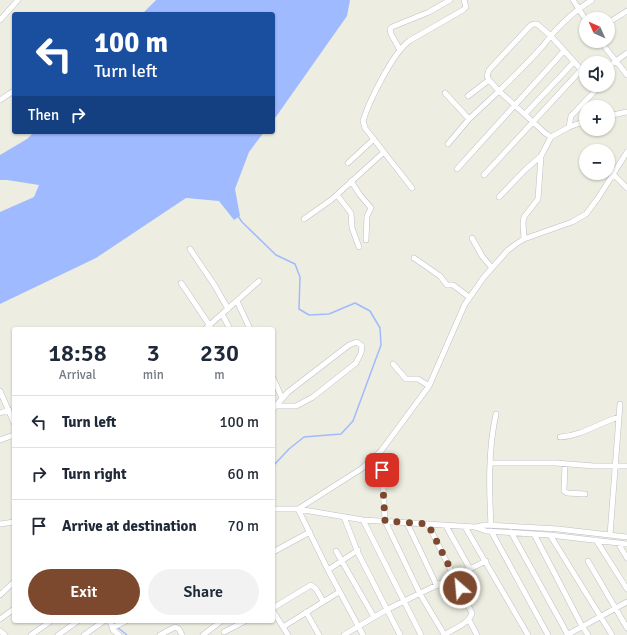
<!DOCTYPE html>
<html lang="en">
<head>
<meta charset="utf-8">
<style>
	:root { --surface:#fff; --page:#f2f2f3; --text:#1f2937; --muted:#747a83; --line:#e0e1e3; --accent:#7d492e }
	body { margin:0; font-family:Signika,sans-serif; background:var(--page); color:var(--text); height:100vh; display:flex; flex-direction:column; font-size:15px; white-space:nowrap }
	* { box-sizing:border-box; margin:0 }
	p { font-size:13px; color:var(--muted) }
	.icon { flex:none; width:22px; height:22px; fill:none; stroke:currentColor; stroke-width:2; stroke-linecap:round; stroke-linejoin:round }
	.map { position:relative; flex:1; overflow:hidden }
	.drawer { position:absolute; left:12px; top:327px; width:263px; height:296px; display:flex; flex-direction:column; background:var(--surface); border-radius:4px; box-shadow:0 1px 3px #0004 }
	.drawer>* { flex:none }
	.guide { position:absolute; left:12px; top:12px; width:263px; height:122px; border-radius:4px; box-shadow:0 1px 3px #0004; background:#1a4fa0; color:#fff; overflow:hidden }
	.needle { width:26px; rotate:315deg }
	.controls { position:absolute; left:579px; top:12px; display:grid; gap:8px }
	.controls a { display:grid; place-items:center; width:36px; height:36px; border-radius:50%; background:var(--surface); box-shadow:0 1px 3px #0004; font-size:20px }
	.pin { position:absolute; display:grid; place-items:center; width:34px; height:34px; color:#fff; margin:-17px; border-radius:8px; box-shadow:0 2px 6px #0006 }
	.me { position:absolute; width:44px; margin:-22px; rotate:333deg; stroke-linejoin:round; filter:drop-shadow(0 0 3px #0008) }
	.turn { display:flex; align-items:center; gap:14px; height:84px; padding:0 16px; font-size:18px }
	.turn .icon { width:52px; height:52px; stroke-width:2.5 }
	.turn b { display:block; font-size:28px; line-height:34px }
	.then { display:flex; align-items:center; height:38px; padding:0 16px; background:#0003; gap:8px; font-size:15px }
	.eta { display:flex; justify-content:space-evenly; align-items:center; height:68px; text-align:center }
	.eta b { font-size:24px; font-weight:600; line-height:28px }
	.cta { display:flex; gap:8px; margin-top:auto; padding:8px 16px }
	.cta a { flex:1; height:46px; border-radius:24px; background:var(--accent); color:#fff; font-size:16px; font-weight:600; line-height:46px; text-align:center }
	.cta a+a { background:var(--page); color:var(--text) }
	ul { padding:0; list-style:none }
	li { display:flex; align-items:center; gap:12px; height:52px; padding:0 16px; border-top:1px solid var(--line) }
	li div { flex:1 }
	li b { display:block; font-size:15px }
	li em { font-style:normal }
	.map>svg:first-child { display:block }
</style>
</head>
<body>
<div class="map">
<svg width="627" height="635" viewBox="0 0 627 635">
	<rect width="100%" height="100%" fill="#edeee1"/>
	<path fill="#a0baff" d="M156,0h194l-3,16 -74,105v-107h-131z
		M34,132h230l-15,20 -14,37 5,27 -6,4 -15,-19 -33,-3 -90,60 -96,46v-92l34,-15 5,-12 -32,-5h-7v-25l27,-16z"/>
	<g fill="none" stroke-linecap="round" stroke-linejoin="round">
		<path stroke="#a0baff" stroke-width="1.5" d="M238,216l4,6 34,33 19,9 5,13 -1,32 10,6 20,-1 26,-11 15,8 10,17 1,17 -28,76 -12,13 -37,3 -15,12 -16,17
			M117,627l10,8"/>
		<defs>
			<path id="minor" d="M573,0l13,20
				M0,20l18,-20
				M608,23l19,-12
				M600,41l27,34
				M400,50l-9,-16 -1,-5 2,-2 37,-15 21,-12
				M608,67l19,-14
				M586,75l-35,-39 -14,-12h-3l-3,1 -42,45 -2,6 2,4 10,11c14,-14 28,-27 41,-42 6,-6 10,-13 16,-19 11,-12 23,-22 36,-30
				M445,93l24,26
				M468,96l21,-16
				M0,100l12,-8
				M525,114l49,-52
				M608,116l19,-4
				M569,127l2,-11 24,-25 2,-3 -1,-3
				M448,144l21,-25 30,-28 46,42 6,4 18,-10 17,-6
				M348,163l26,-24
				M457,169l107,-118
				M613,174l14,14
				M484,175l97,-105
				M351,181l9,14 11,13 -4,8 -1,24
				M412,188l-47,-60 -2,-7c6,-20 30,-68 46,-80l54,-31 3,-3 -2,-7
				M337,195l14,18 1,15 7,19
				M499,197l27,-28 15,-13
				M304,219l27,-19 53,-48
				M472,238l10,18 10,12
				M524,239l-1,-16 1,-6 14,-18 3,-43 10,-19
				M190,249l25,37 13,23
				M414,258l26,18 7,9h6l16,12
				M181,283l7,10 24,36
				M237,301l13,28
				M222,314l8,15
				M205,329l54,-48
				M393,364l13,15h12l11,7
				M273,378l9,20
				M0,391l14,32
				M273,409l15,-17 61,-47 8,-3 5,4 -1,7 -5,10 -43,34 -17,9h-20
				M0,413l9,-3
				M560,437c21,-1 39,-14 59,-20
				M0,440l14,-5
				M490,463h66l38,3h33
				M565,464l-1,27 3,2 18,1
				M382,470l3,51 35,73 24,40
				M273,509h25l65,11 112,7 11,4 64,4 77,9
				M344,517l14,36 42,82
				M363,520l58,115
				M407,523l30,63
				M0,524l14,-2
				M428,524l44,89c-3,11 -20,17 -29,22
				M491,525c-2,-37 -3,-75 5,-111
				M446,526l24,43
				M465,527l63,108
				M476,527l9,-2 73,4 69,8
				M491,531l57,104
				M511,532l57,103
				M534,534l48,92 6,9
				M550,535l62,100
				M610,535l10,-131
				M596,540l31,49
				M618,543l9,15
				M336,551l38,66
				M273,552l37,-20
				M588,561l39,67
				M328,570l30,-20
				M0,595l14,-13
				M273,608l38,-23 5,4 7,12
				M273,611l15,24
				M306,612l13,23
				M0,619l14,-10
				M469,620l8,15
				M110,621l3,9 6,5
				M283,627l56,-35
				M112,628l14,-7
				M0,631l5,4
				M224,632l21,-11
				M31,635l20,-14
				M58,635l20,-14
				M84,635l20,-14
				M160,635l15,-8 4,2 3,6
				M203,635l17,-13
				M344,635l44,-26 98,-48
				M363,635l-35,-65 -30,-61 63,-40 20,-18 48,-65 36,-82 19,-27 24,-27 8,-6 8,-5 48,-17 14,-8 12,-16 29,-46
				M567,635l60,-33"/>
		</defs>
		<use href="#minor" stroke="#bebfc6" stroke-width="6"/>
		<use href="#minor" stroke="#fff" stroke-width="5"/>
	</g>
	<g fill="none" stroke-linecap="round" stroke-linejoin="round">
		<path stroke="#7d492e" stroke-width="7" stroke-dasharray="0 12.6" d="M382,470l3,51 43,3 32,64"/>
	</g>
</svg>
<div class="controls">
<a><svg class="needle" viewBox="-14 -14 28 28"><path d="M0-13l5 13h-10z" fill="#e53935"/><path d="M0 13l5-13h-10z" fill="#747a83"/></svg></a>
<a><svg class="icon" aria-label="sound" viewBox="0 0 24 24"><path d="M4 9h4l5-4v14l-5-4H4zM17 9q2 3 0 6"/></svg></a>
<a>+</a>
<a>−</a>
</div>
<div class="pin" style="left:382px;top:470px;background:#d93025"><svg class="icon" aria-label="arrive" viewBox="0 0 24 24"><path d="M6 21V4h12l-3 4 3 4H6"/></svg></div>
<svg class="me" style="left:460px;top:588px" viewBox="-20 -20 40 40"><circle r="17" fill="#7d492e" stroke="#fff" stroke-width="3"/><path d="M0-11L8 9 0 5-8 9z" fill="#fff"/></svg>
<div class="guide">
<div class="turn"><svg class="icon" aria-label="left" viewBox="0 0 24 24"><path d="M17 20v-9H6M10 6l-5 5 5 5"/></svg><div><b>100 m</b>Turn left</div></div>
<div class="then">Then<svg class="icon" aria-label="right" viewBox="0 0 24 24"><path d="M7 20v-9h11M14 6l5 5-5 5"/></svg></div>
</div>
<section class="drawer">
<div class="eta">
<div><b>18:58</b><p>Arrival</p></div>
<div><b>3</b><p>min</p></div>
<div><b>230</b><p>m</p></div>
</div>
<ul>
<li><svg class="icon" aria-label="left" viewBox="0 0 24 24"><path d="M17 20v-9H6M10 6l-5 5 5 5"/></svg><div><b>Turn left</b></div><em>100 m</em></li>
<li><svg class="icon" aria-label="right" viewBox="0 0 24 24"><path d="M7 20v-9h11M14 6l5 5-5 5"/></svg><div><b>Turn right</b></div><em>60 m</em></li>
<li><svg class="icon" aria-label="arrive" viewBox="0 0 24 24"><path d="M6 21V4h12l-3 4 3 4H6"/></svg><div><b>Arrive at destination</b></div><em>70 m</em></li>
</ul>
<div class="cta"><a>Exit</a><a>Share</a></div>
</section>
</div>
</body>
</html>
